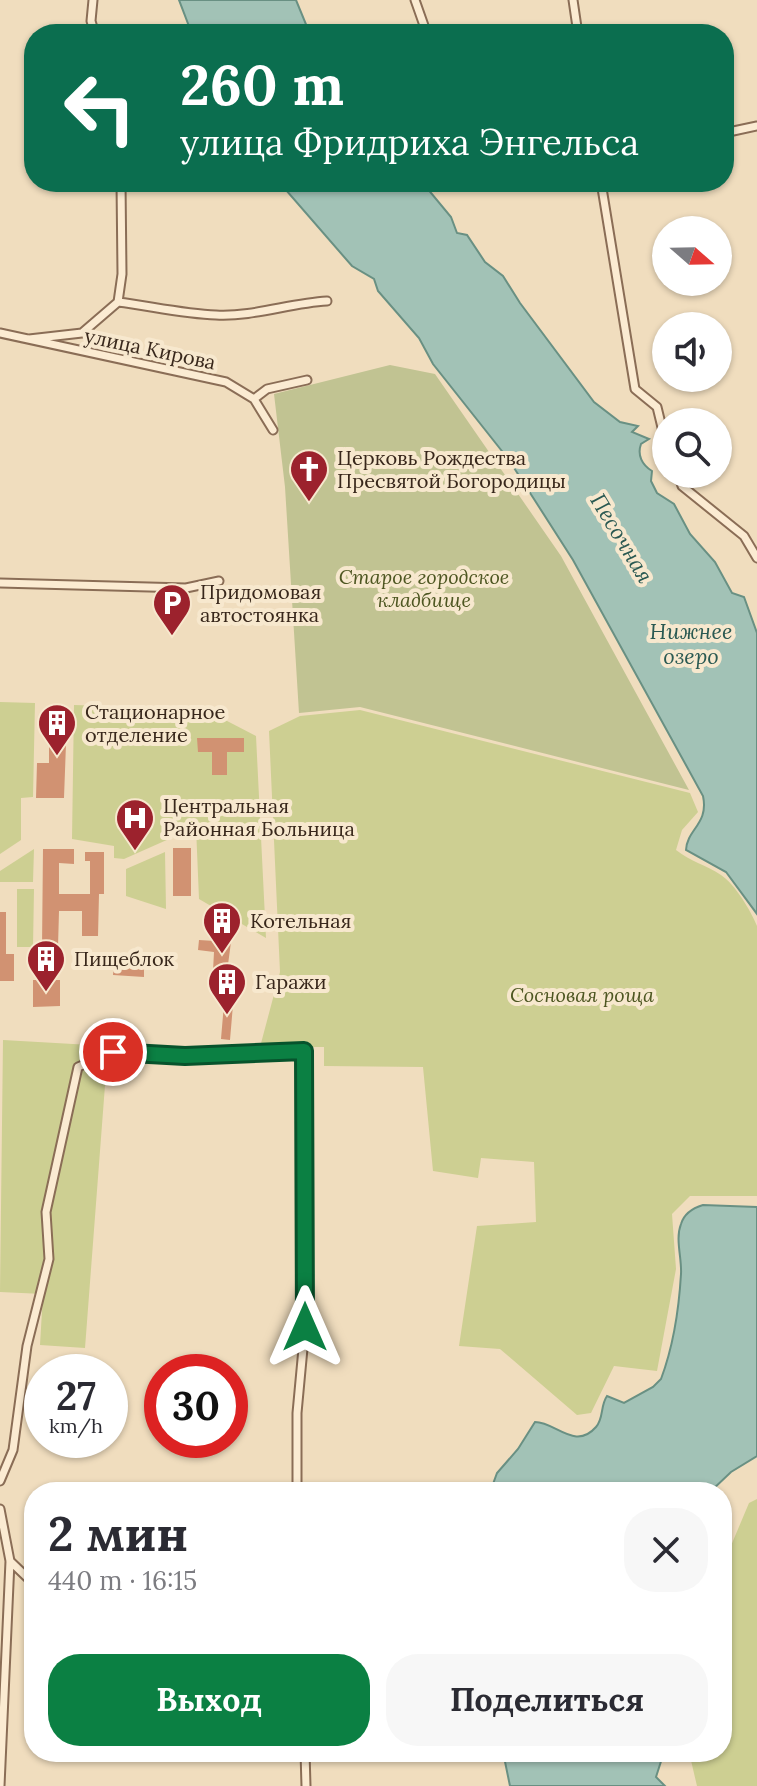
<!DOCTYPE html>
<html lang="ru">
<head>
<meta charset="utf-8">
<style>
	:root { --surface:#fff; --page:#f7f7f7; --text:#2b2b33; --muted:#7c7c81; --accent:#0b8043 }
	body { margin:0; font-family:Lora,serif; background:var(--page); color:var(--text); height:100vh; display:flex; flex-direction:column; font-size:30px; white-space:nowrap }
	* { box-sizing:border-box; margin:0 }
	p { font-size:26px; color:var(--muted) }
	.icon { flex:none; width:44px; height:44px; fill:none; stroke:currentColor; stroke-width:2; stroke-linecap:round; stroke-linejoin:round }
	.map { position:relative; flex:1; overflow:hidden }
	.sheet { position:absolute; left:24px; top:1482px; width:708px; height:280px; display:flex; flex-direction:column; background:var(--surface); border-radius:32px; box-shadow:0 2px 6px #0004 }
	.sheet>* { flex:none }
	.banner { position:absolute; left:24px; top:24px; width:710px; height:168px; border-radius:32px; box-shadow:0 2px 6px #0004; background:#0b6e4f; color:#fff; overflow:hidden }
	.needle { width:52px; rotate:110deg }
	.fabs { position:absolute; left:652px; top:216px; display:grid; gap:16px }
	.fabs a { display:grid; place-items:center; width:80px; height:80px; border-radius:50%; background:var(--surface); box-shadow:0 2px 6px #0004; font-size:40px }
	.speed { position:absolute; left:24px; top:1354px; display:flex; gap:16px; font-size:40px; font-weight:700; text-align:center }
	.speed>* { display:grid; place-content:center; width:104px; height:104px; border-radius:50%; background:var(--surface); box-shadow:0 2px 6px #0004; line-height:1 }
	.speed small { font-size:20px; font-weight:400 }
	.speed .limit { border:12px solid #d22; background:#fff; color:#111 }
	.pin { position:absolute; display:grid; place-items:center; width:68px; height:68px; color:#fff; margin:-34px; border:4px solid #fff; border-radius:50%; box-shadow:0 2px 8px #0007 }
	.me { position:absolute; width:88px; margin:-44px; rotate:0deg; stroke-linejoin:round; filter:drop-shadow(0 0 6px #0008) }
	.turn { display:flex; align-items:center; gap:28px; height:168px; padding:0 24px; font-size:36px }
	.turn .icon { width:104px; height:104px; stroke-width:2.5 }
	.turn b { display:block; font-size:56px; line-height:68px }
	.round { display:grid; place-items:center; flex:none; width:84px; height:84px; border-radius:32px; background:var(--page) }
	.headline { display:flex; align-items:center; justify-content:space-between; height:136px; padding:0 24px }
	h1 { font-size:48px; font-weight:800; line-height:60px }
	.cta { display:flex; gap:16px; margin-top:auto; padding:16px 24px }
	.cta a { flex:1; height:92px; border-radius:32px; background:var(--accent); color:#fff; font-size:32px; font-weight:800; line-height:92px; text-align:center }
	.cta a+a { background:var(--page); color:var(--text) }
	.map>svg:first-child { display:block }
</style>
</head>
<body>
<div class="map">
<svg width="757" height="1786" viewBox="0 0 757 1786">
	<rect width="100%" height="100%" fill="#f0ddbe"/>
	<path fill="#cdcf92" d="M0,702l35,1 -2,94 -12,1v42l-21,14z
		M74,705l130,4 52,27 10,202 -67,-39 -3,-72 -72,32 -10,-1v-12l-42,-7z
		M360,710l330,83 8,19 -16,18 -6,20c15,12 30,15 45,25 14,9 30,36 36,51v270h-67l-18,18 4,55 -19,102 -43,-5 -23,47 -14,2 -77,-66 -41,-3 18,-120 59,-4 -2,-60 -53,-4 -3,20 -45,-7 -10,-104 -99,-1v-19h-64l20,-75 -11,-241 31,-15z
		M34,849l-1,33h-33v-11z
		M165,852l1,57 -40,-13v-27z
		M17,889h17l-1,58h-16z
		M3,1040l105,6 -23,302 -45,-3 3,-51 -43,-2z
		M757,1499v287h-60l-8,-34h33v-185l27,-64z"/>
	<path fill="#c1c392" d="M390,365l45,9 126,182 128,234 -329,-83 -61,6 -14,-226 -11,-93z"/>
	<path fill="#a2c2b6" stroke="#699083" stroke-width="2" d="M179,0h117l14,34h-118z
		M279,182h143l29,35 6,16 10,2 18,27 18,14 17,27 74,99 26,20 18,4 -6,6 17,7 -8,5c-4,11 1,21 11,27l-1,10 6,12 17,11 16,30 25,28 17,31 12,4 13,36v281l-31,-42 -40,-22c1,-21 23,-26 17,-54l-130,-236 -64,-100 -76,-96 -14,-26 -41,-47 -4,-12 -22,-13z
		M703,1205l54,2v249l-26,16 -21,20h-215l-2,-8 4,-11 21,-24 17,-27c21,0 40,29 61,5 8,-9 4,-21 11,-31l17,7 29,-16 8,-8c12,-32 18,-71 20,-105 1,-16 -6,-35 0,-50 3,-10 12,-16 22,-19z
		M503,1752h161l-8,25 9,9h-155z"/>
	<path fill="#d19272" d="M58,717h9l-3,81h-28l1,-35h12v-42h9z
		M197,738h47v14h-17v23h-15v-23h-14z
		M173,848h18v48h-18z
		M43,849h31v15l-15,-1v31h31v-33h-5v-9h19v42h-5l-1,42h-16v-25h-23l-1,36h-16z
		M0,912h6v42h8v27h-14z
		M199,940l32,2 -4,30 -14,-1 1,-19 -16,-2z
		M126,962l18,3v12l-31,-2 1,-12z
		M41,975h7v5h12v26l-27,1v-27h8z
		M225,992l9,1 -4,47 -9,-1z"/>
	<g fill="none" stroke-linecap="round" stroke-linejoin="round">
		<defs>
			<path id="street" d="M93,0l-2,21 4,13
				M415,0l12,34
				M573,0l5,34
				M724,133l33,-7
				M601,182l34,207 22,18 9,37
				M118,302c32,4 66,12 98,13 37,2 74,-12 111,-14
				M118,302l4,-28 -1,-92
				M0,333l226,49 28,17 19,31
				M29,339l53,-6 36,-31
				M254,399l13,-10 40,-9
				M678,474l4,12 62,50 13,22
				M0,583l186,5 33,-7
				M0,1481l13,-31 14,-104 22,-87 -3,-47 32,-145 35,-15 72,4 119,-5 1,276 -8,86v79
				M0,1509l10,52 -10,225
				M10,1561l24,23
				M305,1752l1,34"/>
		</defs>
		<use href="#street" stroke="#8a6d56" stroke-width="11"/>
		<use href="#street" stroke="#fbebd2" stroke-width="7"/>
	</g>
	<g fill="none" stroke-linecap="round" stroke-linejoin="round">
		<defs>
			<path id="route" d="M113,1052l72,4 119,-5 1,276"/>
		</defs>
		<use href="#route" stroke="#07532c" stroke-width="20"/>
		<use href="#route" stroke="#0b8043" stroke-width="14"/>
	</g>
	<defs>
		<symbol id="church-pin" viewBox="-11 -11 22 30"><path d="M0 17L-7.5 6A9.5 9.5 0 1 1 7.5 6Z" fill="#9c222d" stroke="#f7e8ce"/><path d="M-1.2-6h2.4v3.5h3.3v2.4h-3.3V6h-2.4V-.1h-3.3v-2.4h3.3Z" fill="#fff"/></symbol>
		<symbol id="parking-pin" viewBox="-11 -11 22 30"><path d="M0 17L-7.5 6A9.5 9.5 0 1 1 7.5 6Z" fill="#9c222d" stroke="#f7e8ce"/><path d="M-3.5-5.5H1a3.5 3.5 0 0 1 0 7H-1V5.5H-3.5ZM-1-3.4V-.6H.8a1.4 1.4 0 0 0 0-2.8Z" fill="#fff"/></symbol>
		<symbol id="building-pin" viewBox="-11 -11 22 30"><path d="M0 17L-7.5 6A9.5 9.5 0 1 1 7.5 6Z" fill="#9c222d" stroke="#f7e8ce"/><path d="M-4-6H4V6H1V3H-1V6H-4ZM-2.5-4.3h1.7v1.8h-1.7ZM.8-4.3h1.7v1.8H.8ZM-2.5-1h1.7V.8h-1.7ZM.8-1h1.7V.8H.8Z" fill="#fff"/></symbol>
		<symbol id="hospital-pin" viewBox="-11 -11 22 30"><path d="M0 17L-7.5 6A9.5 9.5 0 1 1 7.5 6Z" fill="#9c222d" stroke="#f7e8ce"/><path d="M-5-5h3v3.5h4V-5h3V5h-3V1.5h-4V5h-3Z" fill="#fff"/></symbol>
	</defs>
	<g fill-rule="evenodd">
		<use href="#church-pin" x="287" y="447" width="44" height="60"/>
		<use href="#parking-pin" x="150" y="581" width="44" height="60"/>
		<use href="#building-pin" x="35" y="701" width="44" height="60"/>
		<use href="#hospital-pin" x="113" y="796" width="44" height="60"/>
		<use href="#building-pin" x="200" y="899" width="44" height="60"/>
		<use href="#building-pin" x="24" y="937" width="44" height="60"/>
		<use href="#building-pin" x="205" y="960" width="44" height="60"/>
	</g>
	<g text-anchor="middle" stroke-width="8" stroke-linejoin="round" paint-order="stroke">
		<g font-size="20" fill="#38271b" stroke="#f7e8ce">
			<text transform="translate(150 349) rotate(12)" y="7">улица Кирова</text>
		</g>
		<g font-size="20" fill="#38271b" stroke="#f7e8ce" text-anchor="start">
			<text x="337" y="465">Церковь Рождества<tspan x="337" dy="23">Пресвятой Богородицы</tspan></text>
			<text x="200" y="599">Придомовая<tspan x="200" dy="23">автостоянка</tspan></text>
			<text x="85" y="719">Стационарное<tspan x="85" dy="23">отделение</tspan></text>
			<text x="163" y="813">Центральная<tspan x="163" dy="23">Районная Больница</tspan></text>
			<text x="250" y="928">Котельная</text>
			<text x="74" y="966">Пищеблок</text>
			<text x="255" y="989">Гаражи</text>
		</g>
		<g font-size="20" font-style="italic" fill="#4d5621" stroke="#f7e8ce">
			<text x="424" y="584">Старое городское<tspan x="424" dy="23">кладбище</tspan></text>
			<text x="582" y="1002">Сосновая роща</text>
		</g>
		<g font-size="22" font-style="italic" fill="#2a5952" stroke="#f7e8ce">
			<text transform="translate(622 538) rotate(59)" y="8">Песочная</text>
			<text x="691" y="639">Нижнее<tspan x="691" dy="25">озеро</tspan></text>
		</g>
	</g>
</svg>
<div class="fabs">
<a><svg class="needle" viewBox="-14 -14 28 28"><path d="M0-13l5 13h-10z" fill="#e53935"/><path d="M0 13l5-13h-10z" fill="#7c7c81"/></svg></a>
<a><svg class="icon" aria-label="sound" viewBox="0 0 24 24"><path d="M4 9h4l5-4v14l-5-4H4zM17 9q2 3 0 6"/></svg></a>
<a><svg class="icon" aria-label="search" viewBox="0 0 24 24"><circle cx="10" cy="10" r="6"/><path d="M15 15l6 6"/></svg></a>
</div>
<div class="speed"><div>27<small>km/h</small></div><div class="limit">30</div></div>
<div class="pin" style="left:113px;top:1052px;background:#d93025"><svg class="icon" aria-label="arrive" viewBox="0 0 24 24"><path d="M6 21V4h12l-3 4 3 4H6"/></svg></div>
<svg class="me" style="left:305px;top:1327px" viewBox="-20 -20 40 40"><path d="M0-17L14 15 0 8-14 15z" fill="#0b8043" stroke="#fff" stroke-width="4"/></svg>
<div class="banner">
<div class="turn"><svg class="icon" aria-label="left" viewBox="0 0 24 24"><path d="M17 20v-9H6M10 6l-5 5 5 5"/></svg><div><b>260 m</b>улица Фридриха Энгельса</div></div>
</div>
<section class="sheet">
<div class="headline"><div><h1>2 мин</h1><p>440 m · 16:15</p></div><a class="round"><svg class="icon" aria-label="close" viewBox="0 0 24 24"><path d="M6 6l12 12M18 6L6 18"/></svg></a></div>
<div class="cta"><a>Выход</a><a>Поделиться</a></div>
</section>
</div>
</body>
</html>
